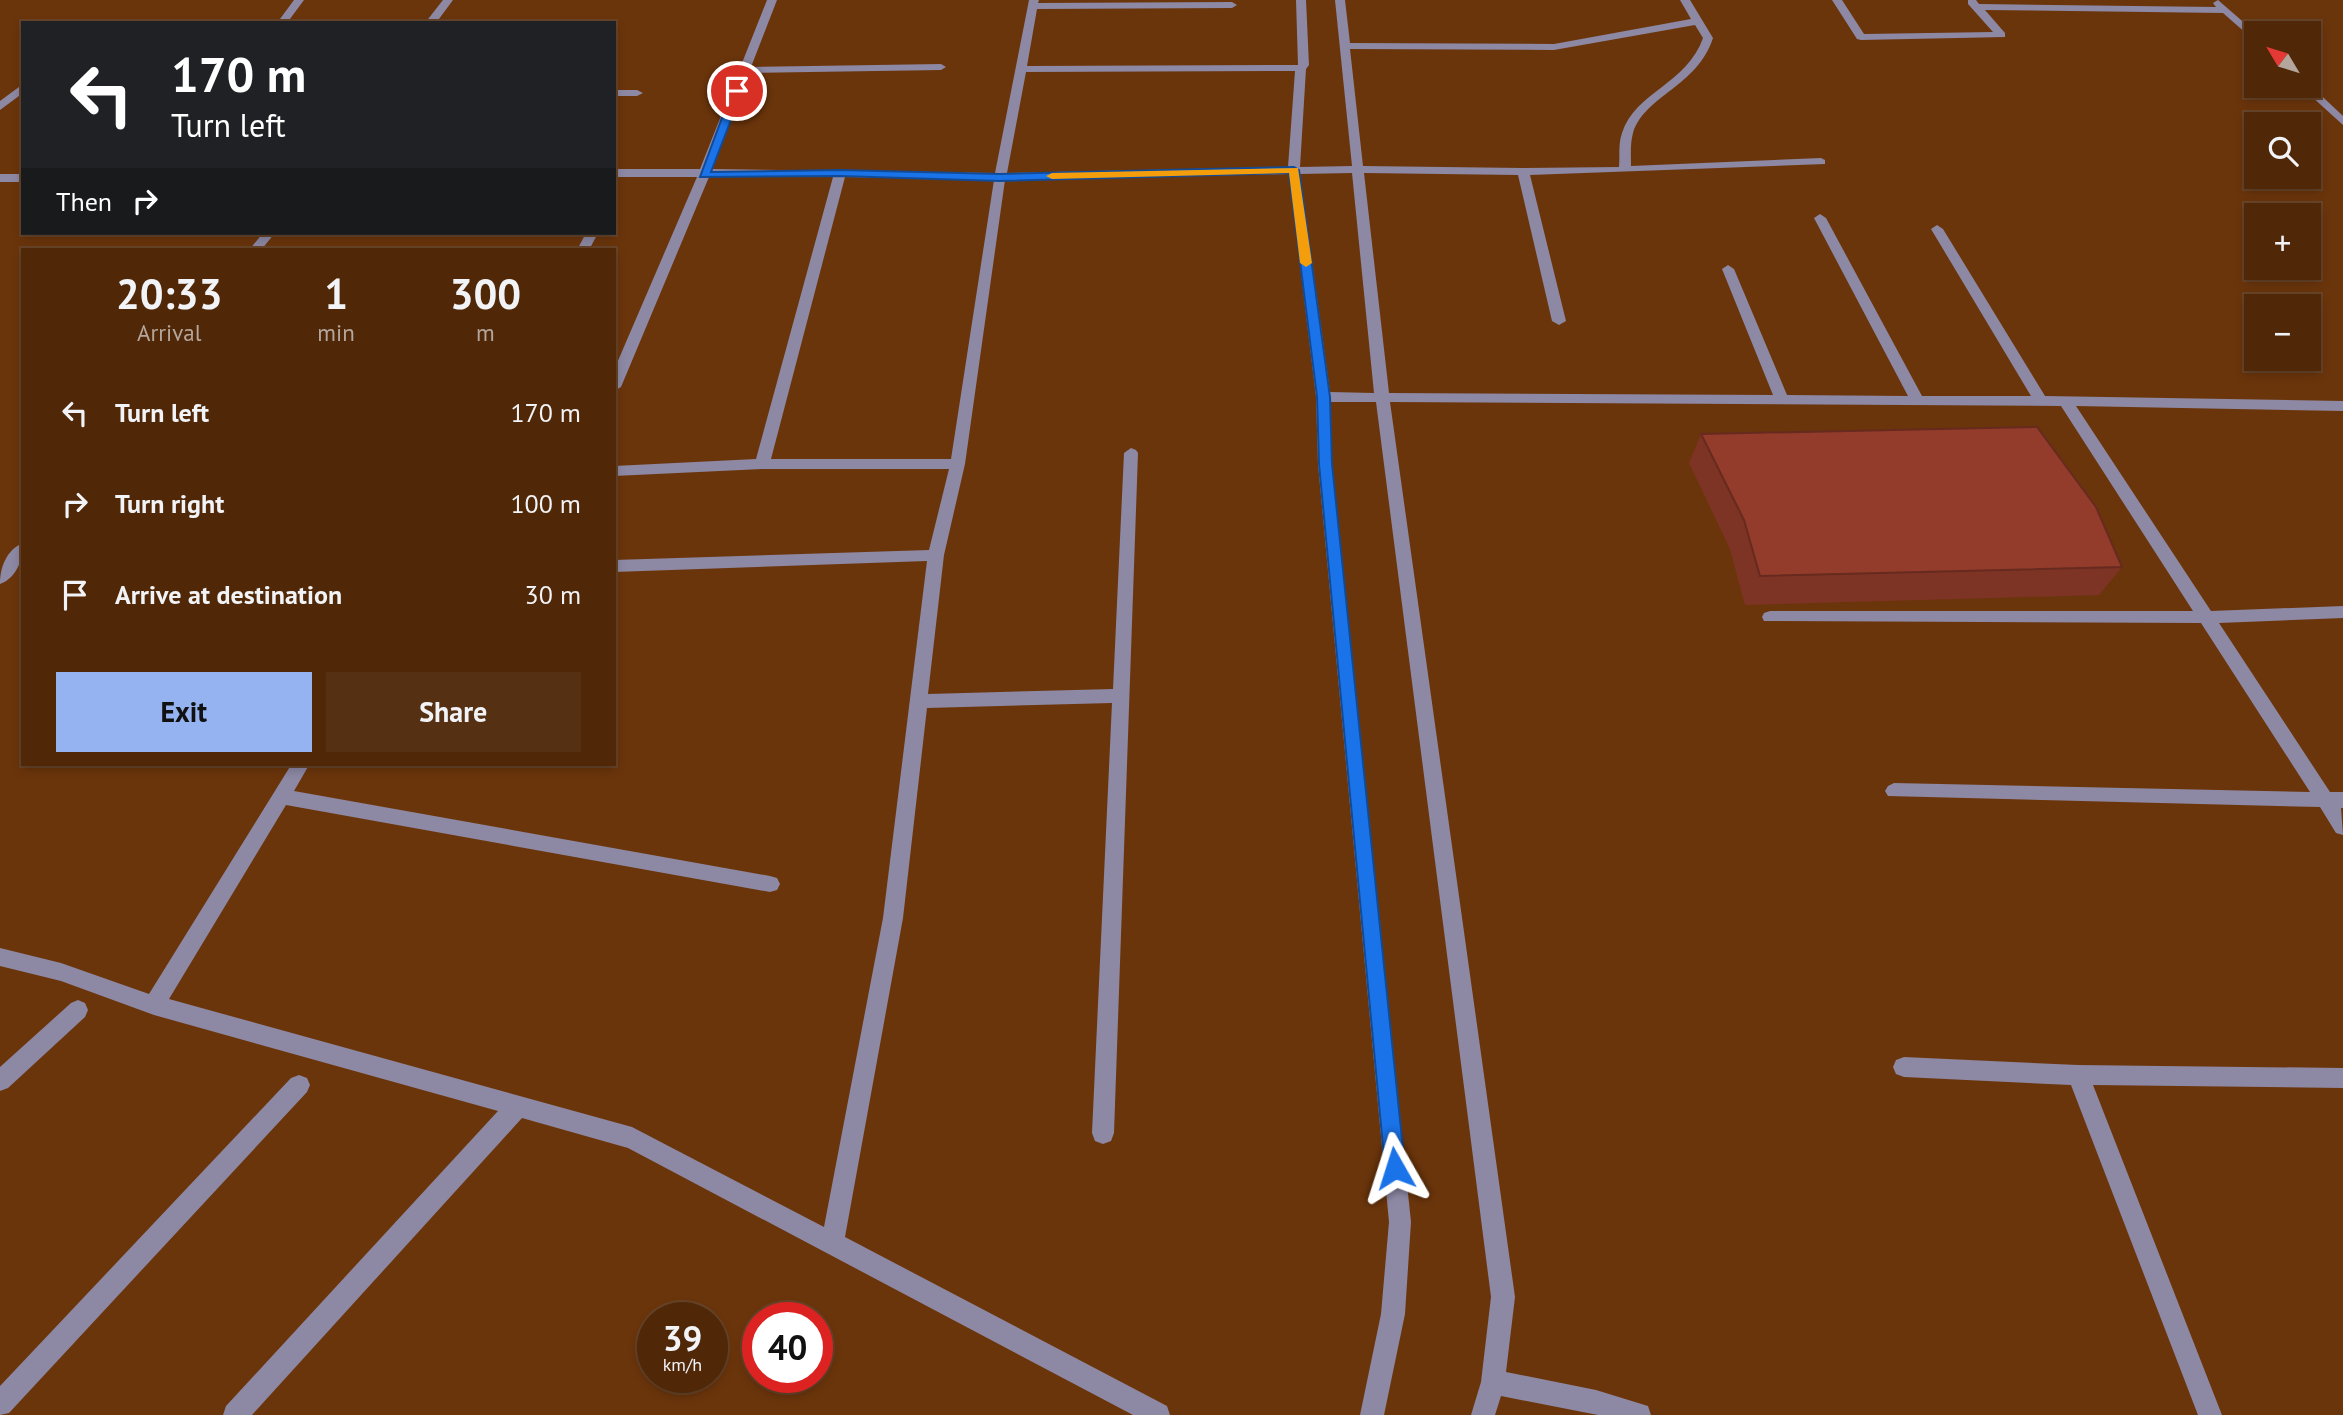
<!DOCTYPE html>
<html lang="en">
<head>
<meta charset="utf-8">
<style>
	:root { --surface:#502808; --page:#563012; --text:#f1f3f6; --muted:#b4a69c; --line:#674429; --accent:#95b2f1 }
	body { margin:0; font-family:"PT Sans",sans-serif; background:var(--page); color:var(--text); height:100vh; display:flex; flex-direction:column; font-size:26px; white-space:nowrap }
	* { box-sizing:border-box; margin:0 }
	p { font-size:23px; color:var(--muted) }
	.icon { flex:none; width:38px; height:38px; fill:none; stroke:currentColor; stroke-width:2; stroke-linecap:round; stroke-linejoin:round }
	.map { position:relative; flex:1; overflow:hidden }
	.details { position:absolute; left:21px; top:248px; width:595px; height:518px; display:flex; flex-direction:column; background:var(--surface); border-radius:0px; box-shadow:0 4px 10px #0003,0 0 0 2px var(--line) }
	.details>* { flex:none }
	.guide { position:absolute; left:21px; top:21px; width:595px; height:214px; border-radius:0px; box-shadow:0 4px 10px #0003,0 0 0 2px var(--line); background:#202124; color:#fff; overflow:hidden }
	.needle { width:46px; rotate:308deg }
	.buttons { position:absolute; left:2244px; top:21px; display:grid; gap:14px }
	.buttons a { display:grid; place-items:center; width:77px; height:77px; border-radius:0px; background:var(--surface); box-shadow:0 4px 10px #0003,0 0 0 2px var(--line); font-size:35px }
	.speed { position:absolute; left:637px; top:1302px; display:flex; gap:14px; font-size:35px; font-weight:700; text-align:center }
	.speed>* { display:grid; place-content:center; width:91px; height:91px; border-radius:50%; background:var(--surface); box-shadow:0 4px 10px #0003,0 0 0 2px var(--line); line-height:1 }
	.speed small { font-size:18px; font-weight:400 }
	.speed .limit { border:10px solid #d22; background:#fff; color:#111 }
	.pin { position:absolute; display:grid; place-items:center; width:60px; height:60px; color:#fff; margin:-30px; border:4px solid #fff; border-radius:50%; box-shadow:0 2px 7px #0007 }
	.me { position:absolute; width:77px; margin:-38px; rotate:354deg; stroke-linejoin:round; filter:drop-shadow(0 0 5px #0008) }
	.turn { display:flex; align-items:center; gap:24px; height:147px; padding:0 35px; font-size:32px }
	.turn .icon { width:91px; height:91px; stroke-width:2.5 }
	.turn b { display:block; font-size:49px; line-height:60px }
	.then { display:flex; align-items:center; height:66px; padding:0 35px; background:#0003; gap:14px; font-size:26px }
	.eta { display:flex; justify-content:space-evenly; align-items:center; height:119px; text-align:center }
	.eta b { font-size:42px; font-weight:700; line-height:49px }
	.cta { display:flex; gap:14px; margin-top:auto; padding:14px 35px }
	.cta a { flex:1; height:80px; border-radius:0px; background:var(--accent); color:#111; font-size:28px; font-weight:700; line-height:80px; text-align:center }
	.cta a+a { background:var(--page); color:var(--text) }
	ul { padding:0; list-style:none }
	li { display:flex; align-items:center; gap:21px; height:91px; padding:0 35px }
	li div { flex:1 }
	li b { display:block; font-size:26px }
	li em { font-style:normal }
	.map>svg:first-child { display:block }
</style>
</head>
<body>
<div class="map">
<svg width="2343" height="1415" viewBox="0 0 2343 1415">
	<rect width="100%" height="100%" fill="#6b350b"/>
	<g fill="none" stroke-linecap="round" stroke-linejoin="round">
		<path fill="#8d88a4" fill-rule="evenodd" d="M294,0h10l-17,23h-10z
			M443,0h10l-17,23h-11z
			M767,0h10l-26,67 190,-3 5,3 -5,3 -192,3 -37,96 283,4 34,-173h10l-1,3 194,-1 5,3 -5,3 -195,1 -10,57 271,-1 -2,-65h10l3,65 -3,4 -6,98 52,-1 -17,-166h10l5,43 204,1 137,-25 -11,-19h10l23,38c-16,49 -68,57 -80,95 -3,11 -2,23 -2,33l190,-8 4,2v4l-295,11 36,146 -7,4 -7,-4 -34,-146 -154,-2 25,220 384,2 -51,-126 6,-4 6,4 53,126 121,1 -94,-178 6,-4 6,4 96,178h109l-100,-167 6,-4 6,4 102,167 298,5v10l-267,-5 135,205 132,-5v12l-124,5 111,169h13v16h-2l2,27 -7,-2 -16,-26 -432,-11 -3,-5 3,-5 6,-3 416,9 -109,-169 -437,-2 -2,-4 2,-4 6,-2h423l-132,-205 -671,-4 125,895 -9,75 90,18 52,16 3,9h-53l-97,-19 -6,19h-24l10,-33 10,-85 -115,-895h-46l2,62 79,758 -6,92 -21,101h-24l21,-101 8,-92 -71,-758 -2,-67 -27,-223 -284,6 -40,284 -21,91 -16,139 185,-5 11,-236 7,-5 5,2 2,3 -24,680 -3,8 -8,3 -8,-3 -3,-8 20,-430 -185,5 -24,210 -58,319 322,169 3,9h-37l-505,-267 -106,-30 -270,297h-29l3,-9 272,-295 -344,-96 -93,-34 -61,-15v-18l61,15 88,31 142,-229h18l-15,26 476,85 7,2 3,6 -3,6 -7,2 -484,-87 -117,194 463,128 192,100 59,-309 44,-357 -313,11v-12l315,-10 20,-81h-187l-148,7v-10l142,-7 77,-282h-124l-88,210 -7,4v-21l83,-193h-83v-8h86zM1695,25l8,13c-16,46 -68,54 -81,95 -4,11 -2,23 -3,34l-96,1 -160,-2 -13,-117 204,1zM1295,71l-7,96 -281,6 19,-101zM1352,173l22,220 -44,-1 -30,-218zM845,177l149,3 -43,279h-180z
			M1832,0h10l22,34 129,-2 -25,-28v-4h8l3,4 237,3 -3,-4 5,-3 38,33v9l-33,-29 -238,-3 20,23v4l-144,3 -4,-1z
			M23,84v9l-23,17v-9z
			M2309,84l34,32v9l-43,-39z
			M614,90h23l6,3 -6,3h-23z
			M0,174h23v8h-23z
			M263,233h12l-14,17h-12z
			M586,233h12l-9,17h-12z
			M23,543c0,16 -6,35 -23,41 0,-16 6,-34 23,-41z
			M78,1000l7,3 3,7 -3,7 -77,71 -8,3v-24l71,-64z
			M1904,1057l174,8 265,3v20l-250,-3 129,330h-24l-127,-330 -167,-8 -8,-3 -3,-7 3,-7z
			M299,1075l8,3 3,7 -3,7 -298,321 -9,2v-29l291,-308z"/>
	</g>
	<path fill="#7e3425" d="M1701,434l421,133 -23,28 -354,10 -15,-56 -41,-86z"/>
	<path fill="#933c2b" stroke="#672a1e" stroke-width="2" d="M2037,427l59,80 26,60 -362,9 -16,-56 -43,-86z"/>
	<path fill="#1a73e8" stroke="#114b97" stroke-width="2" d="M737,88l5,3 -31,81 129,-2 160,4 294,-7 5,3 31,227 2,67 73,704 -3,7 -7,3 -7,-3 -3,-7 -66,-704 -2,-67 -28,-224 -289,8 -160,-5 -140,1 32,-86z"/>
	<path fill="#f59e0b" d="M1298,168l14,95 -6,4 -6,-4 -11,-90 -237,6 -6,-3 6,-3z"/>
</svg>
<div class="buttons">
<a><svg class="needle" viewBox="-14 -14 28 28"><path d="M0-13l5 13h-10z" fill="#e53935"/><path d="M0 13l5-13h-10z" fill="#b4a69c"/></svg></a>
<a><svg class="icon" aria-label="search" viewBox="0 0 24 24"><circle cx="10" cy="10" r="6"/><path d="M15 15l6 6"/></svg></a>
<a>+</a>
<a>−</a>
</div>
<div class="speed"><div>39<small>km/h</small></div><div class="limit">40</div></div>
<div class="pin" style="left:737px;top:91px;background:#d93025"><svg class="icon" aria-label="arrive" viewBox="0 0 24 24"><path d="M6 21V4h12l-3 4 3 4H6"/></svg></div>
<svg class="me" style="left:1395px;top:1168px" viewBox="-20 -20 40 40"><path d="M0-17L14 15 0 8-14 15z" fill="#1a73e8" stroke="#fff" stroke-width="4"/></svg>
<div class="guide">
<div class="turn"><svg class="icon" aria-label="left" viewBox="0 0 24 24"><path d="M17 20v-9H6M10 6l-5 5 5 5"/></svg><div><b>170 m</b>Turn left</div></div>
<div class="then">Then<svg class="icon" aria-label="right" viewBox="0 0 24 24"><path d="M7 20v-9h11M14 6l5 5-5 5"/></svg></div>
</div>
<section class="details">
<div class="eta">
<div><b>20:33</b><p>Arrival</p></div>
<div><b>1</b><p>min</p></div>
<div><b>300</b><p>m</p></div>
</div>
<ul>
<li><svg class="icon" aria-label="left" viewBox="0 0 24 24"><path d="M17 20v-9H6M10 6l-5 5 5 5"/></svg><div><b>Turn left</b></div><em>170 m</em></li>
<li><svg class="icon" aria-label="right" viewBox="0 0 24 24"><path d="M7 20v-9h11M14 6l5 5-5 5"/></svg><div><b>Turn right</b></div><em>100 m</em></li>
<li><svg class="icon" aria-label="arrive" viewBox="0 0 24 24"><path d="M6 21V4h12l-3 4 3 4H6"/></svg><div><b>Arrive at destination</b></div><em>30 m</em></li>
</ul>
<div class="cta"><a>Exit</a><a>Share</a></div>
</section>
</div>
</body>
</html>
